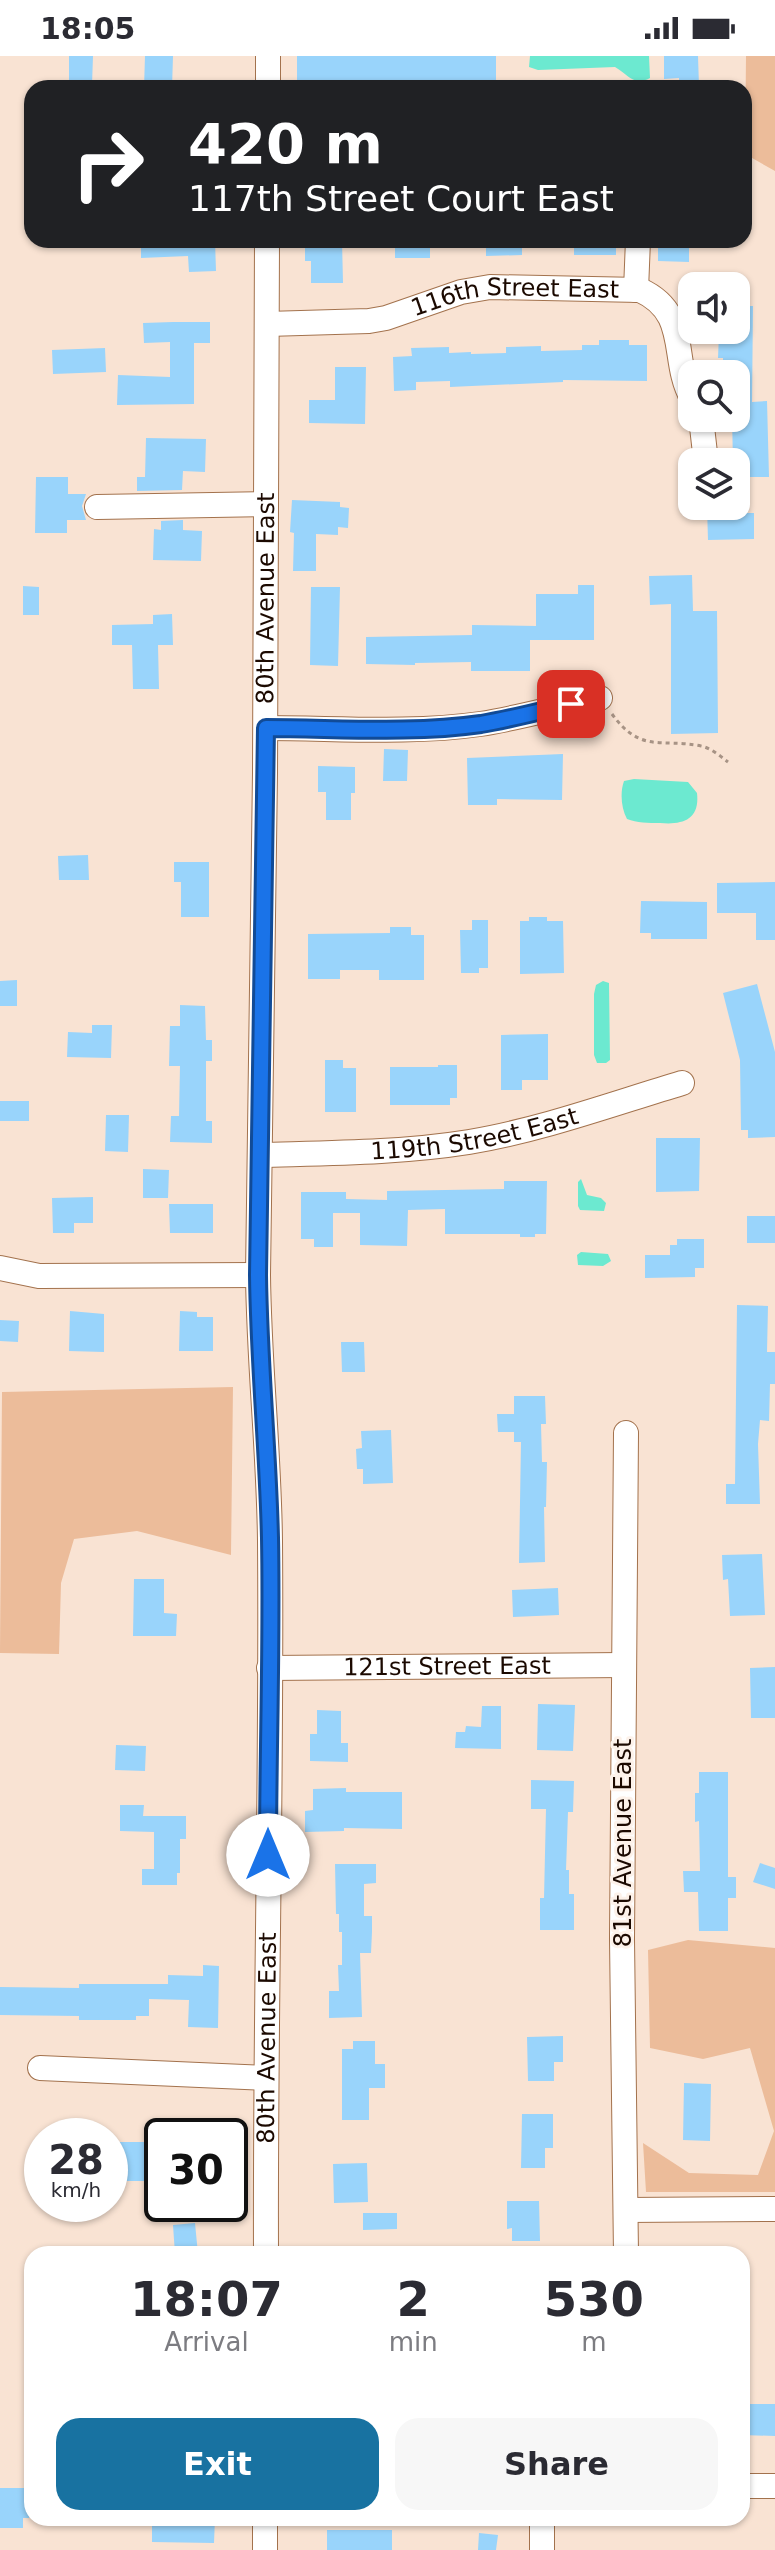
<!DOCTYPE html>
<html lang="en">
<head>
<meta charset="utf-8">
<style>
	:root { --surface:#fff; --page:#f7f7f7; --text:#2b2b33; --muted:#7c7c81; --accent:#1872a1 }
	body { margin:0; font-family:"DejaVu Sans",sans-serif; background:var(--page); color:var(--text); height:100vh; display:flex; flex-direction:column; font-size:30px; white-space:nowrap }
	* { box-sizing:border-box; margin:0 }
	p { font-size:26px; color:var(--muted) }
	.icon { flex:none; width:44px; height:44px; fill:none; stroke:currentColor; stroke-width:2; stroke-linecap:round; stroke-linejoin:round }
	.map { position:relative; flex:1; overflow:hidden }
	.sheet { position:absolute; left:24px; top:2190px; width:726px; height:280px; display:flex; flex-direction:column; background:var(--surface); border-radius:24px; box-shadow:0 2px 6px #0004 }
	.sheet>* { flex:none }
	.top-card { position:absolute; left:24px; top:24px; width:728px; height:168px; border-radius:24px; box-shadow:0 2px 6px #0004; background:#202124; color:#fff; overflow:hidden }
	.tools { position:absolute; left:678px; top:216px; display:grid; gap:16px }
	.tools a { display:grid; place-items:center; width:72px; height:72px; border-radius:16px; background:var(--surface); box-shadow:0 2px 6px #0004; font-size:40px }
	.speed { position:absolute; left:24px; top:2062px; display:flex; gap:16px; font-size:40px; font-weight:700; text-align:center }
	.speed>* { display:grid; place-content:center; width:104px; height:104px; border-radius:50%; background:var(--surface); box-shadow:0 2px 6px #0004; line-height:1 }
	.speed small { font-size:20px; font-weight:400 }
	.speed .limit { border:4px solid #111; border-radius:12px; background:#fff; color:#111 }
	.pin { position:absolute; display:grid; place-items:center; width:68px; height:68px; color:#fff; margin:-34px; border-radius:16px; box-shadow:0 4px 12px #0006 }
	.me { position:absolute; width:88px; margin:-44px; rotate:0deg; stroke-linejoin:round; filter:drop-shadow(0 0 6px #0008) }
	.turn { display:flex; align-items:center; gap:28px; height:168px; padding:0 32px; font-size:36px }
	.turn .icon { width:104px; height:104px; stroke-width:2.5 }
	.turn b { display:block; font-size:56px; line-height:68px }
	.eta { display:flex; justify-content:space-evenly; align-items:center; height:136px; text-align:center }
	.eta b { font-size:48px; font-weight:700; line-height:56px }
	.action { display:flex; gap:16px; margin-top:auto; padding:16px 32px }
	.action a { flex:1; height:92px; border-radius:24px; background:var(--accent); color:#fff; font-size:32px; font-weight:700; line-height:92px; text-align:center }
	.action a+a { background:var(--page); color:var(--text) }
	.status { display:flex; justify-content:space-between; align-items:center; height:56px; padding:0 40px; background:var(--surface); direction:ltr }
	.status svg { height:22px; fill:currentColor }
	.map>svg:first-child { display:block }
</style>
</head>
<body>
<div class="status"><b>18:05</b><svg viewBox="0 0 49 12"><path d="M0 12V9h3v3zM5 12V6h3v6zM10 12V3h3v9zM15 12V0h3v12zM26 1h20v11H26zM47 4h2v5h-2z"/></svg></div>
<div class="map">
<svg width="775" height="2494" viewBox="0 0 775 2494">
	<rect width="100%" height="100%" fill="#f9e3d3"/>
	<path fill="#ecbc9a" d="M746,0h29v115l-30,-17z
		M233,1331l-2,168 -94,-24 -63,8 -13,44 -2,71 -59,-1 2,-261z
		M688,1884l87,8v244h-129l-3,-49 46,30 69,2 16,-44 -24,-83 -47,11 -53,-11 -2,-98z"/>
	<path fill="#6ce9d0" d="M530,0h119l1,22c-17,9 -22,-4 -35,-11l-77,3 -9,-3z
		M634,723l54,3 9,11c3,27 -14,32 -37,30 -12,0 -23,0 -33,-4 -6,-11 -7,-27 -3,-38z
		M603,925l6,2 1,77 -4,3h-9l-3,-8v-61l2,-9z
		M581,1123l6,16 14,3 5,5 -2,8 -24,-1 -2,-4v-24z
		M581,1196l27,2 3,7 -8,5 -25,-1 -1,-10z"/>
	<path fill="#99d4fb" d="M69,0h24l-1,29 -23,-1z
		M145,0h28l-1,32h-28z
		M297,0h199v32h-199z
		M664,0h34l1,30h-20v-8l-15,1z
		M141,184h74l1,31 -27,1 -1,-16 -47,2z
		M305,184h37l1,43h-32v-22h-6z
		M395,184h35v18h-35z
		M486,184h36v15l-36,1z
		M574,184l42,1v14h-42z
		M658,184h31v22l-31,-1z
		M736,250h17l-1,96 15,-1 2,76h-33v-15h-3l-1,-44h4v-44h-13v-16h-5l1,-25h4v-3h13z
		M173,266h37v21h-16v61l-77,1 1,-30 52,2v-35l-26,1 -1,-20z
		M599,284h30v5h18v36l-84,-1v2l-113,5v-6l-34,1v8l-22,1 -1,-34 19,-1 -1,-8 38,-1v6l22,-1v2l35,-1v-6l35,-1v5l41,-1v-5h17z
		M105,292l1,24 -53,2 -1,-24z
		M335,311h31l-1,57 -56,-1v-23h26z
		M146,382l60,1 -1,33 -22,-1 -1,19 -45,1v-14h8z
		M36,421h32v17h18l-4,12 4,14h-19v13h-32z
		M292,444l48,2v5l9,1 -1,20 -10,-1v8l-22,-1v37h-23l1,-38 -4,-1z
		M738,450v7h16v26l-46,1 -1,-33z
		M183,464v10l19,1 -1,30 -48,-1 1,-31 7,1v-9z
		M692,519l1,36h24l1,122 -47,1v-130l-21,1 -1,-29z
		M578,529h16v55h-64v31h-59v-9l-56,1v2l-49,-1v-27l106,-2v-10l64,1v-32h42z
		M23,530l16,1v28h-16z
		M311,531h29l-2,79 -28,-1z
		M172,558l1,31h-15l1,44h-26l-1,-44h-20v-20l41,-1v-9z
		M384,693l24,1 -1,31h-24z
		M563,698l-1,46 -65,-1v6h-29l-1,-47z
		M318,710l37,1v26h-4v27h-25v-28h-8z
		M88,799l1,25h-30l-1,-24z
		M174,806h35v55h-28v-35h-7z
		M775,826v58h-19v-27h-39v-30z
		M641,845l66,1v37h-56v-6h-11z
		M529,861h18v4h16l1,52 -44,1v-53h9z
		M472,864h16v48h-9v5h-18l-1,-43h12z
		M390,871h21v8h13v45h-45v-10h-39v9h-32v-45l82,-1z
		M17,924v26h-17v-25z
		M757,928l18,68v85l-27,1v-8h-7l-1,-70 -17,-67z
		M180,949l25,1 1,34h6v21h-6v60h6v22l-42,-1 1,-26h8l1,-50h-11l1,-40h10z
		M92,969h20l-1,33 -44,-1 1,-25 24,1z
		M548,978v46h-26v10h-21v-55z
		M325,1004h18v8h13v44h-31z
		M438,1009h19v33h-7v7h-60v-38h48z
		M0,1045h29v20h-29z
		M106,1059h23l-1,37 -23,-1z
		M656,1082h44l-1,53 -43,1z
		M143,1113l26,1 -1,28h-25z
		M504,1125h43l-1,53h-11v3h-15v-3h-75v-25l-37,1 -1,36 -47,-1v-32h-27v34h-19v-8h-13v-47h45v7l41,1v-9l117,-2z
		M93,1141v26h-19v10h-21l-1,-35z
		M169,1148h44v29h-43z
		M747,1160h28v27h-28z
		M677,1183h27v29h-9v9l-50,1v-23h25v-10h7z
		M737,1249l31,1 -1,46h8v32h-5l-1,37 -9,-1 -2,24 2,60h-34v-20h9z
		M70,1255l34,3v38l-35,-1z
		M180,1255l17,1v5h16v34h-34z
		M0,1264l19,1 -1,21 -18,-1z
		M341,1286h23l1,30h-23z
		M514,1340h31l1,28h-5l1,38h5l-1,45h-2l1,55 -26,1 2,-121h-7v-10h-16l-1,-18h17z
		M391,1374l2,53 -30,1v-15h-6l-1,-20 6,-1 -1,-17z
		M762,1498l3,61 -35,1 -2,-37 -5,1 -1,-25z
		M134,1523h30v34l13,1 -1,22h-43z
		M558,1532l1,27 -46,2 -1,-27z
		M775,1611v51h-24l-1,-50z
		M538,1648l37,1 -2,46 -36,-1z
		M482,1650h19v43l-46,-1 1,-16h9l1,-6 15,1z
		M317,1654l24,1v32h7v19l-38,-1v-27h7z
		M116,1689l30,1 -1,25 -30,-1z
		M699,1716h29v105h8v21h-8v33h-29l-1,-39h-14l-1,-21h17l-1,-50 -4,1v-29h4z
		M531,1724l43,1 -1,31h-5l-2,58h3v24h5v36h-34v-32h4l2,-89h-15z
		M346,1732v4h56v37l-58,-1v3l-39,1v-21l8,-1v-21z
		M120,1749h24l-1,11h43v23h-6v34h-3v12h-35v-16h12v-37l-34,-1z
		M760,1807l15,5v21l-22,-7z
		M335,1808h41v19l-12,1v32h8v16l-1,21h-11l2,64 -33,1v-27h10l-1,-26h4v-33h-3v-18h-3z
		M203,1909l16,1 -1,62 -30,-1 1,-27 -40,-1v17h-13v4h-57v-4l-79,-1v-28l79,1v-4h89v-9l35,1z
		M563,1980v26h-9v19h-26l-1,-44z
		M353,1985h22v23h10v24h-16v32h-27v-71h11z
		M684,2027l27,1 -1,57 -27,-1z
		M522,2058h31v34h-8v20h-24z
		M110,2086h36v39h-36z
		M367,2107l1,39 -34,1 -1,-39z
		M507,2145h32l1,40h-28v-13l-5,1z
		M363,2157h34v16l-34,1z
		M195,2167l3,31h-23l-2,-29z
		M742,2348h33v32l-33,-1z
		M0,2432h29v30h-6v10h-23z
		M161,2462h54l-1,25 -62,-1v-18l9,-2z
		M327,2474h65v20h-65z
		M479,2477l19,2 -2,15h-18z"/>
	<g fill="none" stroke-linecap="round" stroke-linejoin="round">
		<defs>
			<g id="minor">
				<path d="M268,32v-32"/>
				<path d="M636,234l2,-50"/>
				<path id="s1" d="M267,268l102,-3 17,-3 75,-26 29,-5 150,3c51,23 30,69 52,108"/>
				<path d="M701,362l5,44"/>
				<path d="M97,451l169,-3"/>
				<path d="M266,672c71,0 144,6 214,-4 40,-6 80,-18 120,-26"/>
				<path id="s2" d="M260,1099c70,-2 140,-2 209,-13 72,-12 143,-38 213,-59"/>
				<path d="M0,1212l39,8 219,-1"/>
				<path d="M626,1377l-4,506 4,315"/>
				<path id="s3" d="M269,1612l355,-3"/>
				<path d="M40,2012l225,10"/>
				<path d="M626,2154l149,-1"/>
				<path id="s4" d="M266,2198c-1,-238 6,-475 4,-713 -1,-89 -11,-177 -12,-266l7,-502 2,-533"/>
				<path d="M742,2430h33"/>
				<path d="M265,2494v-32"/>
				<path d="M542,2494v-32"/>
			</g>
		</defs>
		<use href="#minor" stroke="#a3724d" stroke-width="26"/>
		<path stroke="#a79385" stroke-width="3" stroke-dasharray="4 4" stroke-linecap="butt" d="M612,658c29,40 49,24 89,32 10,2 19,10 27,16"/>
		<use href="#minor" stroke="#fff" stroke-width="24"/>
	</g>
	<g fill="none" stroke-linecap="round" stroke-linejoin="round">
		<defs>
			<path id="route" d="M268,1799c0,-106 4,-212 2,-317 -2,-88 -11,-175 -12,-263l8,-547c71,0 144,6 215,-4 30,-5 60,-13 90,-20"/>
		</defs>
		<use href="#route" stroke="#114b97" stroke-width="20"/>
		<use href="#route" stroke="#1a73e8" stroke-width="14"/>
	</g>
	<g text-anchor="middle" stroke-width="6" stroke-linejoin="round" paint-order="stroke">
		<g font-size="24" fill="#1b0900" stroke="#fdf2ea">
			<text dy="8" stroke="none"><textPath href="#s1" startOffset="252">116th Street East</textPath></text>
			<text dy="8" stroke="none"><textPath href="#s4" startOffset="1656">80th Avenue East</textPath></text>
			<text dy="8" stroke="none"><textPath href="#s2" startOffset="216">119th Street East</textPath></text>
			<text dy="8" stroke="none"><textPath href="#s3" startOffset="178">121st Street East</textPath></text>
			<text transform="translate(623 1787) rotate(-90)" y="8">81st Avenue East</text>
			<text dy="8" stroke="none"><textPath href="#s4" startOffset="216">80th Avenue East</textPath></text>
		</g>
	</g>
</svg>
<div class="tools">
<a><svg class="icon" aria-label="sound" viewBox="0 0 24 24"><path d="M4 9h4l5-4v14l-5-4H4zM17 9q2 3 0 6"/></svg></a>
<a><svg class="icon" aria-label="search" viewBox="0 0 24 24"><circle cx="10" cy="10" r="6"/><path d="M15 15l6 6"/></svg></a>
<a><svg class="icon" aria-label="layers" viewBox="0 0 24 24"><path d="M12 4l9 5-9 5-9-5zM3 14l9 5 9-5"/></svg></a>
</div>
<div class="speed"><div>28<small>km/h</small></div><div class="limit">30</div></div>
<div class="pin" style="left:571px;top:648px;background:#d93025"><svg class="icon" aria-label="arrive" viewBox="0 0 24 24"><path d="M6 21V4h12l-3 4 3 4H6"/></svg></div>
<svg class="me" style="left:268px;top:1799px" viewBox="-20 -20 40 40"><circle r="19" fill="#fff"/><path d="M0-13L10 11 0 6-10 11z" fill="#1a73e8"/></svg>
<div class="top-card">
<div class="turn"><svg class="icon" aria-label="right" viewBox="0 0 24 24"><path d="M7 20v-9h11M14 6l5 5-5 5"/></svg><div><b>420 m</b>117th Street Court East</div></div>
</div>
<section class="sheet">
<div class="eta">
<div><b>18:07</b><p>Arrival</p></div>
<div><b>2</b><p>min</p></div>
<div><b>530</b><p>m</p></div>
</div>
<div class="action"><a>Exit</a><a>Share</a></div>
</section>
</div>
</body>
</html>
